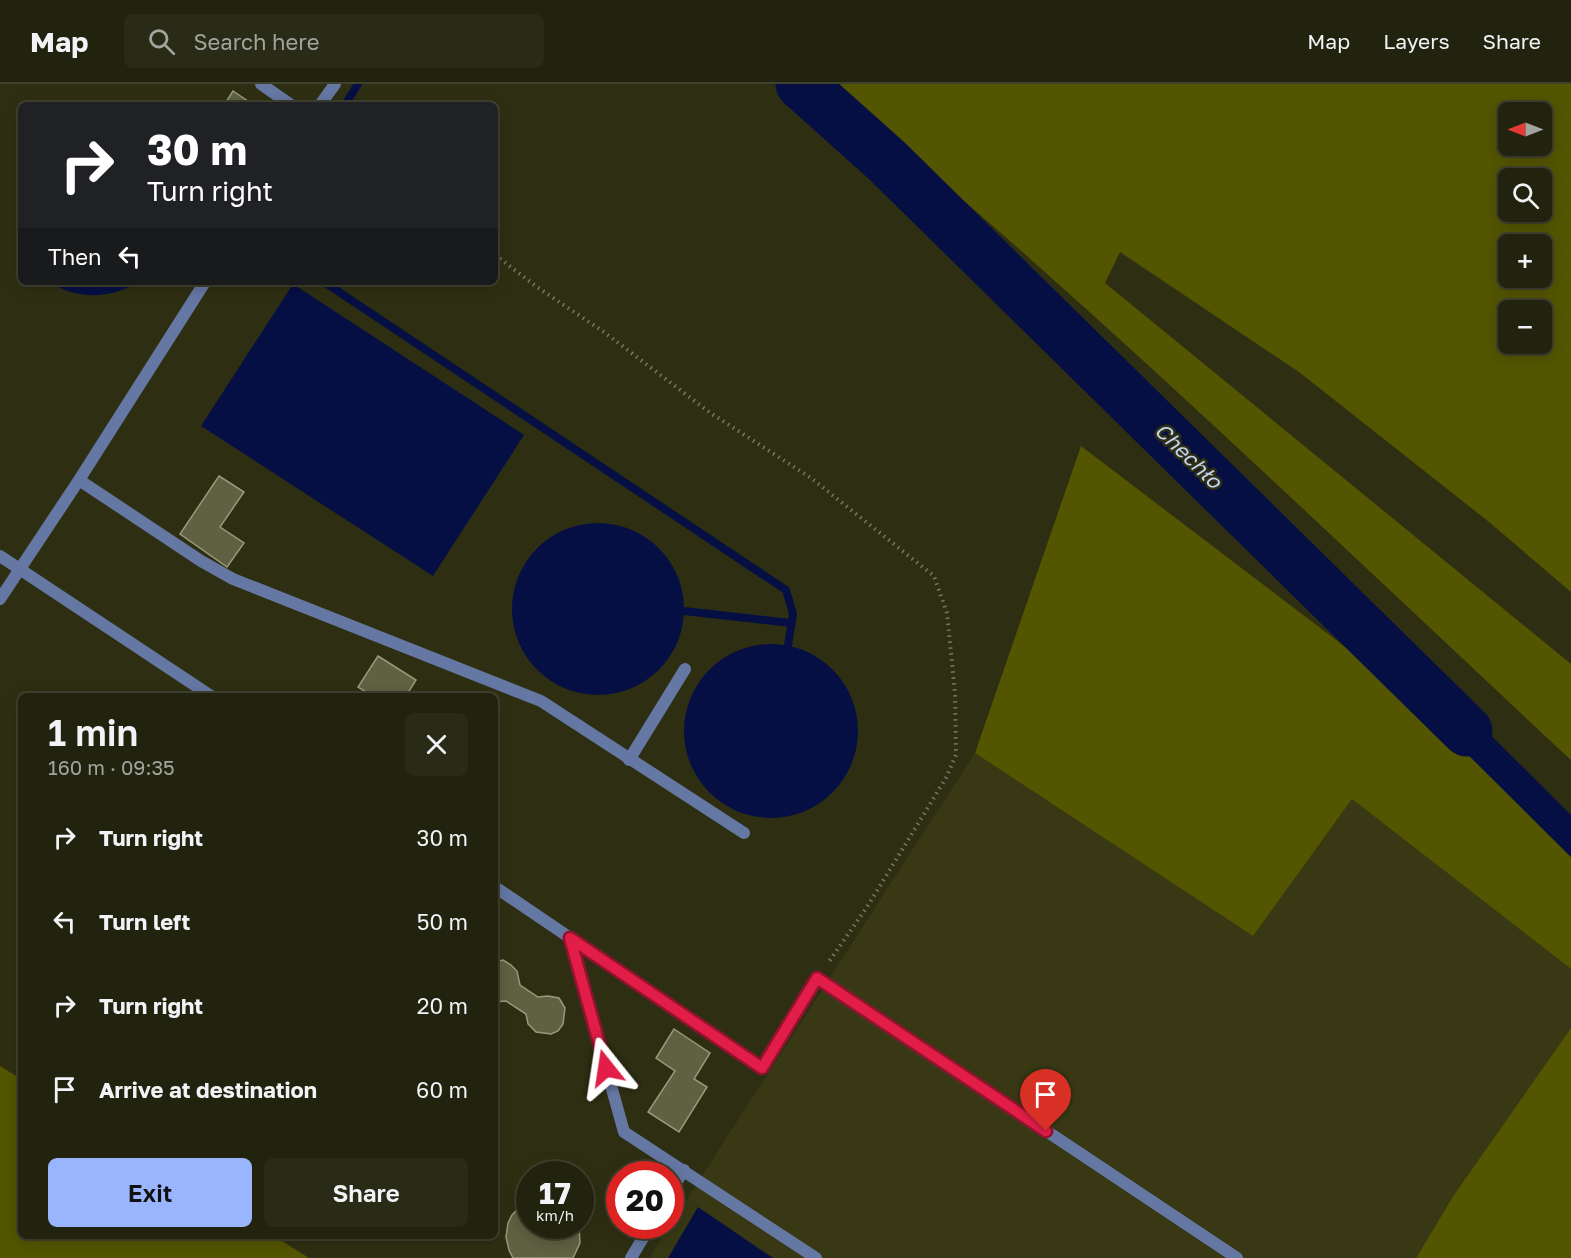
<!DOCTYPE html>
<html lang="en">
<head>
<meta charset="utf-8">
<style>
	:root { --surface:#22230e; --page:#2a2b17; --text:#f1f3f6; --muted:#a2a49e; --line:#3f402e; --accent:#99b5fd }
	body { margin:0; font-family:"Golos Text",sans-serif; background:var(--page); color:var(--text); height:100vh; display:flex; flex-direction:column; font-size:22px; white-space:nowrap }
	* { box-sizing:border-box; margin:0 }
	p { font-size:20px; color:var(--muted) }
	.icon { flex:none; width:33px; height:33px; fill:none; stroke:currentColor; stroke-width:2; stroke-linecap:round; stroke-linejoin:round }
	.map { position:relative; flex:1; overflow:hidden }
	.side { position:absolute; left:18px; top:609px; width:480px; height:546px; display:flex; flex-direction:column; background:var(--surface); border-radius:9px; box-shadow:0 3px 15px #0003,0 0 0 2px var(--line) }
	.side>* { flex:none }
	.hud { position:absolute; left:18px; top:18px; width:480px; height:183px; border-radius:9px; box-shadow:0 3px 15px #0003,0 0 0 2px var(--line); background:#202124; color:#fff; overflow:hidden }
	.needle { width:39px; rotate:270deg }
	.buttons { position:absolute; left:1498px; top:18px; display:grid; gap:12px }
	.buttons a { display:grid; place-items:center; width:54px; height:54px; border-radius:9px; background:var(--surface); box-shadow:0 3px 15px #0003,0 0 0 2px var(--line); font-size:30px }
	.speed { position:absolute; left:516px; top:1077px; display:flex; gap:12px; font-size:30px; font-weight:700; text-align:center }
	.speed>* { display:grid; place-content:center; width:78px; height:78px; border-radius:50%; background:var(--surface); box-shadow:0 3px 15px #0003,0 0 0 2px var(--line); line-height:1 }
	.speed small { font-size:15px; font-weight:400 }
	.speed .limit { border:9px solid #d22; background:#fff; color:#111 }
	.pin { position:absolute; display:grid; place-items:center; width:51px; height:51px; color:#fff; margin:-62px -26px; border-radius:50% 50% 50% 0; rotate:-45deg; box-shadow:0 0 6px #0007 }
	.pin .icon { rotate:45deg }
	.me { position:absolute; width:66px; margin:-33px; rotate:345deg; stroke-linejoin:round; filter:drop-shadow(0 0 4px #0008) }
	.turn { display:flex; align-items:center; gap:21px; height:126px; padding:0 30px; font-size:27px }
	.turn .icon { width:78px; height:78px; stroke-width:2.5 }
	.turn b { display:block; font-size:42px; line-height:51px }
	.then { display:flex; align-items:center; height:57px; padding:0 30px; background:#0003; gap:12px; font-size:22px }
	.round { display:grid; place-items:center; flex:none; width:63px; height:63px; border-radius:9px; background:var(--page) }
	.headline { display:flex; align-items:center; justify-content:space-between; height:102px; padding:0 30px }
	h1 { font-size:36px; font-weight:600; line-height:45px }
	.action { display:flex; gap:12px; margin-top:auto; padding:12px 30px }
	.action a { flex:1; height:69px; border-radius:9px; background:var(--accent); color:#111; font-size:24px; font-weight:600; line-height:69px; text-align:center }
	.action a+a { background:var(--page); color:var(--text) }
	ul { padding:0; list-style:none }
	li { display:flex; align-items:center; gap:18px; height:84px; padding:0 30px }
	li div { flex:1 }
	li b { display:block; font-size:22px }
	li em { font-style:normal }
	header { display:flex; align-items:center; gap:36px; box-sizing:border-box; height:84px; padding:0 30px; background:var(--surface); border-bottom:2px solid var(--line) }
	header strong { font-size:28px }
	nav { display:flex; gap:33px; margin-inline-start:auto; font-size:21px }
	.search { width:420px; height:54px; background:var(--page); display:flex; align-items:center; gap:15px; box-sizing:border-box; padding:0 21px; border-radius:9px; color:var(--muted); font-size:22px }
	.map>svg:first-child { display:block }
</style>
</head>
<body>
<header>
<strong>Map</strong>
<div class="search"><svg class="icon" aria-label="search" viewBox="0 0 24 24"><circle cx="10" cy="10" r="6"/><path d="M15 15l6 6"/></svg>Search here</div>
<nav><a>Map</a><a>Layers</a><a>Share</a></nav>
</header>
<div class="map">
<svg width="1571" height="1174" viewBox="0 0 1571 1174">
	<rect width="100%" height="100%" fill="#2e2f12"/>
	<path fill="#383914" d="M975,669l278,183 99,-137 219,170v59l-117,167 -38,63h-767z"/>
	<path fill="#545500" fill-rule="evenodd" d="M826,0h745v508l-82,-70 -190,-150 -179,-120 -15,31 466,381v96c-245,-228 -486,-463 -745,-676zM1542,28v34h-33v-34zM1542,94v34h-33v-34zM1542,160v34h-33v-34zM1542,226v34h-33v-34z
		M1081,362l326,248 164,163v112l-219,-170 -99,137 -278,-183z
		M1571,944v230h-155l38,-63z
		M0,982l21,13v157h253l35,22h-309z"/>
	<path fill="#050f44" d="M50,198h88c-27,17 -62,18 -88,0z
		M293,200l231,151 -91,141 -232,-150z
		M512 525a86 86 0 1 1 172 0a86 86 0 1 1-172 0Z
		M684 647a87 87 0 1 1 174 0a87 87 0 1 1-174 0Z
		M1427,588l144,143v42l-164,-163z
		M698,1123l75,51h-105z"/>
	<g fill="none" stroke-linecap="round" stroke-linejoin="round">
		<path stroke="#050f44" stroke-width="8" d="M345,21l13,-21
			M324,198l462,308 7,24 -5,31
			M684,527l107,12"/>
		<path stroke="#050f44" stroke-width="51" d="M801,0l85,76 581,571"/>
	</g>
	<path fill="#5f6142" stroke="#989a79" stroke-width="1.5" d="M233,7l21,14h-30z
		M219,392l25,16 -24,35 24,16 -17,24 -47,-33z
		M378,572l38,24 -10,16h-34l-14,-9z
		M503,876l8,5 6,6 3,14 18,12 10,-1 11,2 6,10 -2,16 -5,7 -7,3 -15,-2 -8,-8 -2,-10 -20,-13 -11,1v-40z
		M674,945l36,24 -16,26 13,8 -28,45 -31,-20 27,-41 -19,-13z
		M530,1119v23h49l1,17 -7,15h-60l-4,-8 -3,-13 2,-14 4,-8 10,-10z"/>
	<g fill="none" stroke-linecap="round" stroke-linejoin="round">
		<path stroke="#777860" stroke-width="4" stroke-dasharray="1.5 4.5" stroke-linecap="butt" d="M495,171l42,32 67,45 105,80 102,66 123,98 13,37 8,80 1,62 -10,23 -79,129 -39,56"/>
		<path stroke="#6577a3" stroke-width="12" d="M261,0l30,21
			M320,21l15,-21
			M79,396l122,81 32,18 308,122 203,132
			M0,472l211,140
			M0,515l79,-119 126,-198
			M629,676l56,-91
			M495,803l267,181 55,-90 420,280
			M570,854l54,194 192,126
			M670,1108l14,-22
			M631,1174l19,-32"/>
	</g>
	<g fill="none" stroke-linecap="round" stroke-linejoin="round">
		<defs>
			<path id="route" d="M606,984l-36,-130 192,130 55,-90 229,153"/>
		</defs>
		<use href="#route" stroke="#92132f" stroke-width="15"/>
		<use href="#route" stroke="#e11d48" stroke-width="10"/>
	</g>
	<g text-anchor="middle" stroke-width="5" stroke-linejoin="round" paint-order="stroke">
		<g font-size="21" font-style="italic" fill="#c3d2f5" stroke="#2e2f12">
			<text transform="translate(1188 372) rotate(44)" y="7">Chechło</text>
		</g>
	</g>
</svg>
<div class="buttons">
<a><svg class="needle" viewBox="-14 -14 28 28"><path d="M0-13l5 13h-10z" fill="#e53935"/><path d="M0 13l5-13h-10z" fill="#a2a49e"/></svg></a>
<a><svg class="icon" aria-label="search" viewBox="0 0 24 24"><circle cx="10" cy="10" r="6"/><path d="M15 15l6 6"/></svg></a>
<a>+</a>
<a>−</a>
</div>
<div class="speed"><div>17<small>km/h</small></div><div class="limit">20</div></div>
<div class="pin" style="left:1046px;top:1047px;background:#d93025"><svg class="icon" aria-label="arrive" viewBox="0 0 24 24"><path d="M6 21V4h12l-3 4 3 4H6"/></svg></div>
<svg class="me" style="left:606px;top:984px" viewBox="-20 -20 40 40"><path d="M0-17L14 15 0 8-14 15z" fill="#e11d48" stroke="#fff" stroke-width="4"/></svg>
<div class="hud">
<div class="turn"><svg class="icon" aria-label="right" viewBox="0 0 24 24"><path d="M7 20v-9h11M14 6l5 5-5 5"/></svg><div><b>30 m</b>Turn right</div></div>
<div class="then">Then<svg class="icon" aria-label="left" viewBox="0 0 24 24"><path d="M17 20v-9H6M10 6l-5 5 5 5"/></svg></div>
</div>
<section class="side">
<div class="headline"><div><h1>1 min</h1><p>160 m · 09:35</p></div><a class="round"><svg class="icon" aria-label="close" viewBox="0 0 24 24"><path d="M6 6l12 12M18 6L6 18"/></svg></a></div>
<ul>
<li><svg class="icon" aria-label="right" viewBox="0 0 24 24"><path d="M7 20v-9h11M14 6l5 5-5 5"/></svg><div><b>Turn right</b></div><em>30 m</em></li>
<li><svg class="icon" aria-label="left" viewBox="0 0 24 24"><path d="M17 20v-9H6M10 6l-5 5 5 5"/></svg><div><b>Turn left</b></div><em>50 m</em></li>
<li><svg class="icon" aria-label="right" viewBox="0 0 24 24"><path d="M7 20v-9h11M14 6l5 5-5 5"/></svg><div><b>Turn right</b></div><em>20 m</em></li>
<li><svg class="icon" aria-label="arrive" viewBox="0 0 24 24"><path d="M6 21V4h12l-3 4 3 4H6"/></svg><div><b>Arrive at destination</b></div><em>60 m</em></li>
</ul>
<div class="action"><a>Exit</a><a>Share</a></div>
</section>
</div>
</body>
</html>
